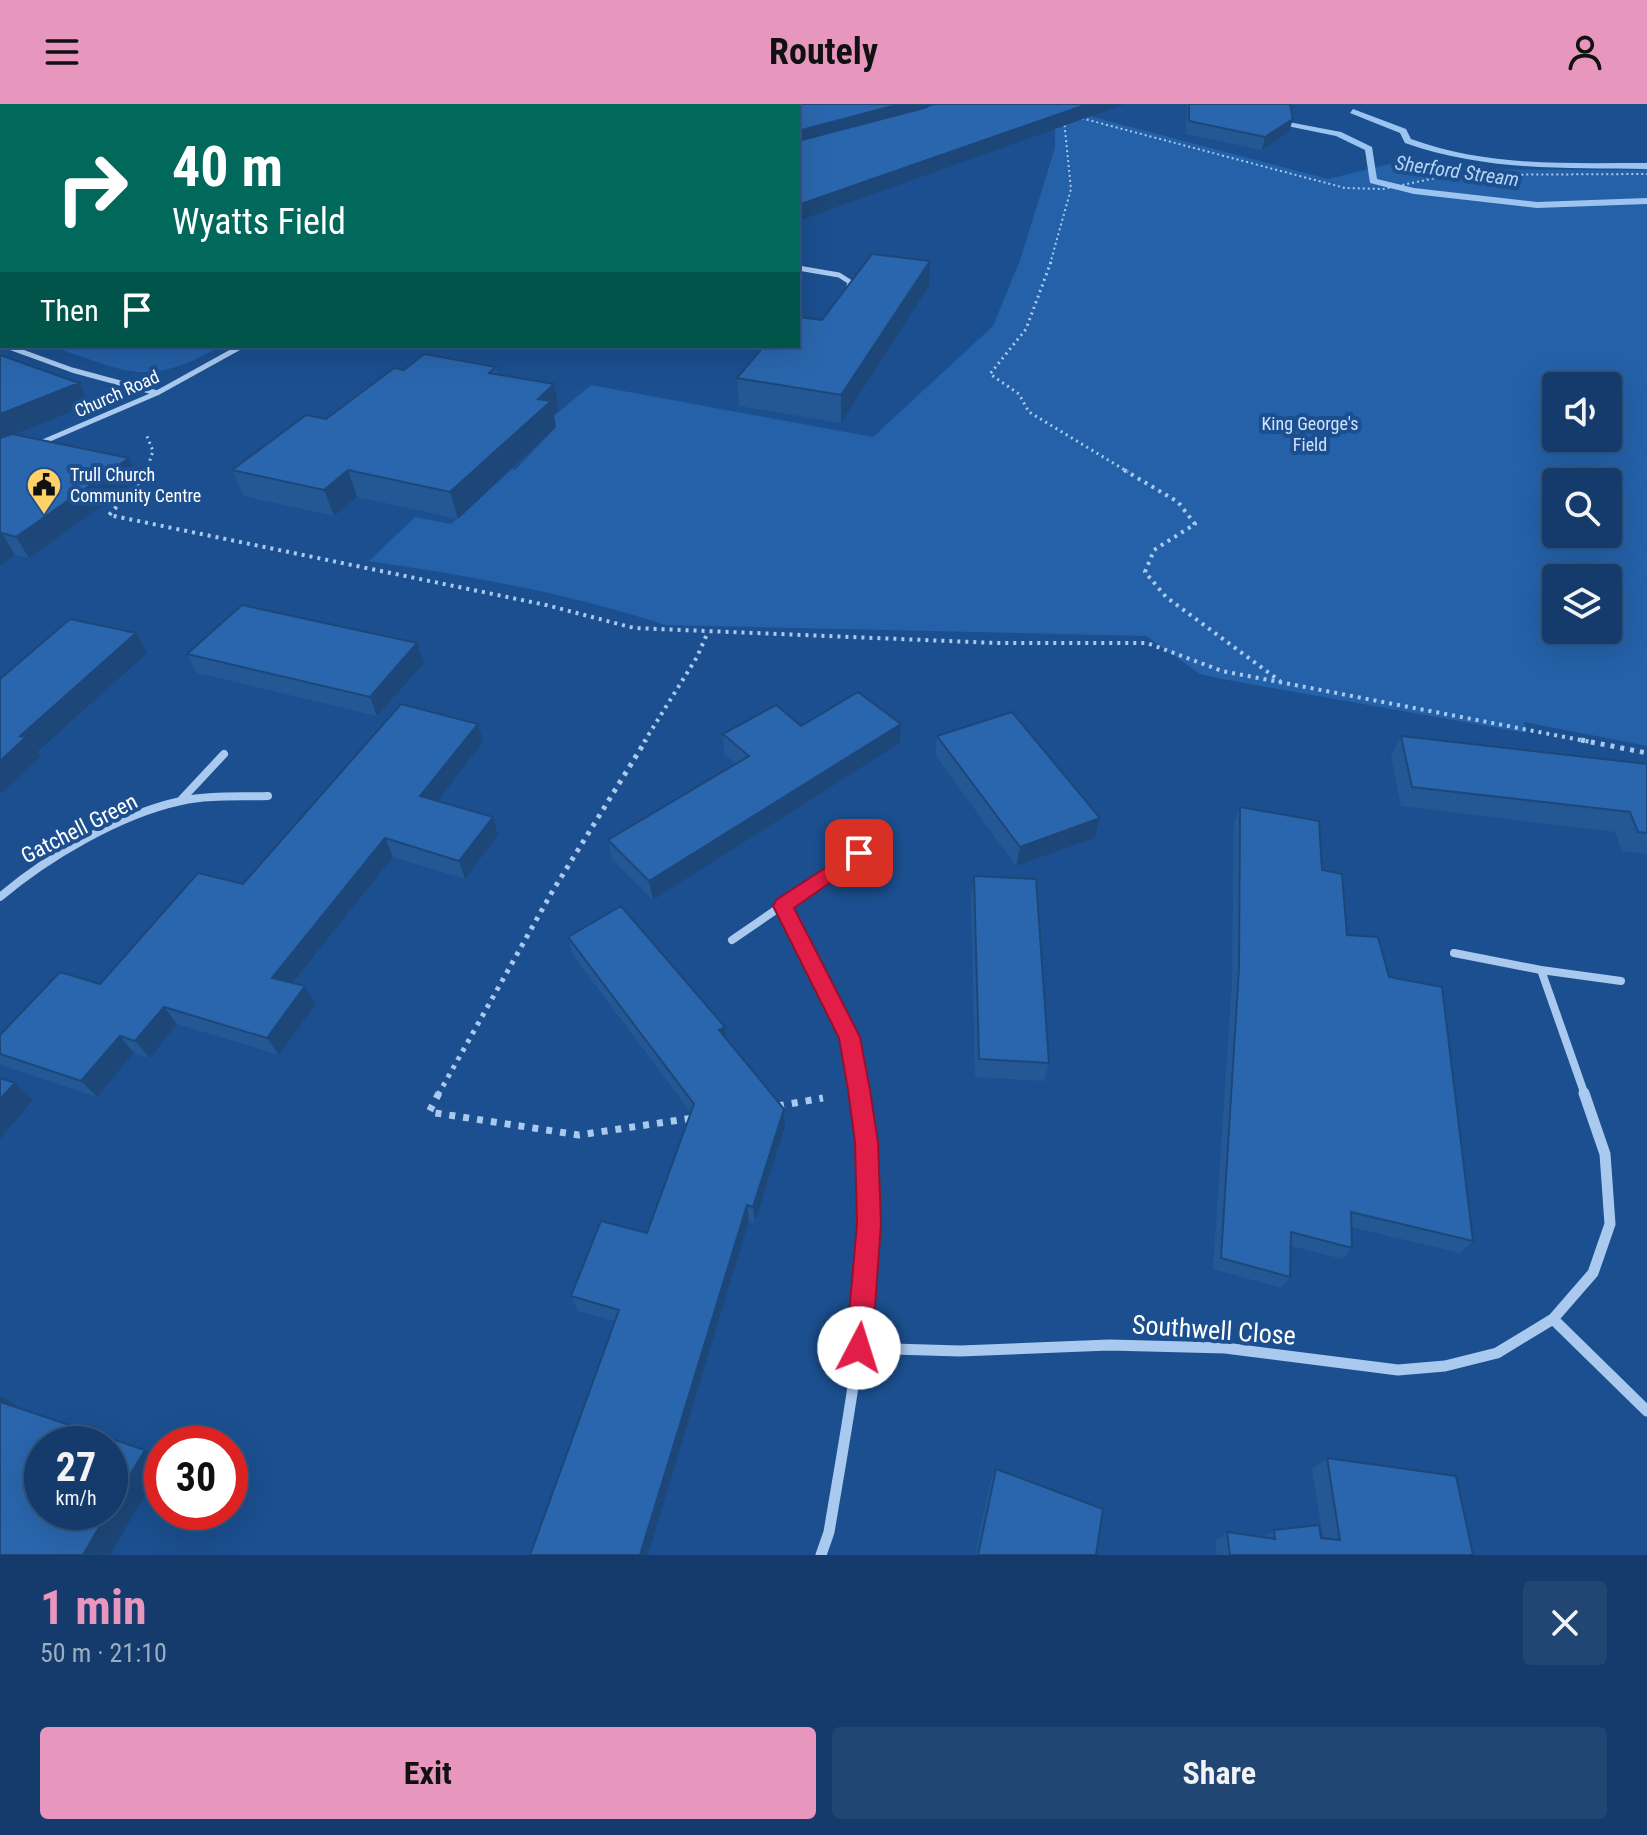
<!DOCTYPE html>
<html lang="en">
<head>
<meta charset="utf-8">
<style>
	:root { --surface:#143b6b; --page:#214673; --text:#f1f3f6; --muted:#9dadc1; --line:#33557e; --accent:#e797bd }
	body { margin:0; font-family:"Roboto Condensed",sans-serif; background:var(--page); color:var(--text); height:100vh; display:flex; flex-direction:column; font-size:30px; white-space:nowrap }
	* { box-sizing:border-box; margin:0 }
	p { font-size:26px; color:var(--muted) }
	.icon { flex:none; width:44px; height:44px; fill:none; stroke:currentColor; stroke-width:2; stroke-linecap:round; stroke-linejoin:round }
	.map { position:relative; height:1451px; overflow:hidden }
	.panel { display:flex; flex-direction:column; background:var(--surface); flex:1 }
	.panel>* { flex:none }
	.top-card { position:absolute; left:0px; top:0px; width:800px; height:244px; box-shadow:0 8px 32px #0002,0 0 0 2px var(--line); background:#00695c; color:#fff; overflow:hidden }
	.buttons { position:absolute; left:1542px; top:268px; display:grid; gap:16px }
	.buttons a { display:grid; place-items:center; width:80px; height:80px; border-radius:8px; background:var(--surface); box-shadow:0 8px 32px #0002,0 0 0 2px var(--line); font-size:40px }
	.speed { position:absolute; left:24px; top:1322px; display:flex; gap:16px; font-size:40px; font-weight:700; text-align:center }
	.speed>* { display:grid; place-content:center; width:104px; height:104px; border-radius:50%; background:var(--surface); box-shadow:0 8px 32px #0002,0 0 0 2px var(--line); line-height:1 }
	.speed small { font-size:20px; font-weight:400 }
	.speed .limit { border:12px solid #d22; background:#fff; color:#111 }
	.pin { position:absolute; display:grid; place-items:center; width:68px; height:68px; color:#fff; margin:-34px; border-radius:16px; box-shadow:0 4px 12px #0006 }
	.me { position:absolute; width:88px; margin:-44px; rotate:5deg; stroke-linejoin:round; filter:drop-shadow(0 0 6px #0008) }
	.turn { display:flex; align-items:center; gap:28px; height:168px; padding:0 40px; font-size:36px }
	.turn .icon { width:104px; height:104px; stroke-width:2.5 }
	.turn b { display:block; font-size:56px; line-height:68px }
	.then { display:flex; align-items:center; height:76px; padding:0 40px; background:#0003; gap:16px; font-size:30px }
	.round { display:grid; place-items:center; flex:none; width:84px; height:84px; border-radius:8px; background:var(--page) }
	.overview { display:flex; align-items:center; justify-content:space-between; height:136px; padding:0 40px }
	h1 { font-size:48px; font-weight:700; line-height:60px; color:var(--accent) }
	.button { display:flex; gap:16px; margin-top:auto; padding:16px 40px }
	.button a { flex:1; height:92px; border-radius:8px; background:var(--accent); color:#111; font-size:32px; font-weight:700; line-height:92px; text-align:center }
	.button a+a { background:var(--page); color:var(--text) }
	header { display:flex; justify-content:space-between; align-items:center; height:104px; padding:0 40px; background:var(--accent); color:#111; font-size:36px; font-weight:700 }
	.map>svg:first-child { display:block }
</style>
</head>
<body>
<header><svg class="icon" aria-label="menu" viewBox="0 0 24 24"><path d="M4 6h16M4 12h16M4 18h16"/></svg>Routely<svg class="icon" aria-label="person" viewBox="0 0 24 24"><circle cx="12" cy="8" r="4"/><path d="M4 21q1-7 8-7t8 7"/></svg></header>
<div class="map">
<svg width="1647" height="1451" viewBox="0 0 1647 1451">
	<rect width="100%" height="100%" fill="#1b4f8f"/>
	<path fill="#2461a8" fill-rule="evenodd" d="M1074,8l254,67 70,-17 47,7 198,1 4,-9v585l-123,-24 2,11 -304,-54 -22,-5 -54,-38 -481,-11c-97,-32 -195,-49 -296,-64l46,-44 36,7 61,-55 3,1 40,-42 -12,-3 48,-40 282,52 120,-111 27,-66 35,-112v-32zM1556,282h52v52h-52zM1556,378h52v52h-52zM1556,474h52v52h-52z
		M50,242h170c-74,44 -95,24 -170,0z"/>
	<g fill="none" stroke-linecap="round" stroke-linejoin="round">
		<path fill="#9cc4f0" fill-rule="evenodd" d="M1353,5l53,20 5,10c77,28 156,24 236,24v6c-83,-1 -163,2 -242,-26l-5,-10 -50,-20z
			M1267,14l74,14 31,15 5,32 37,9 123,14 110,-4v6l-110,4 -123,-14 -44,-11 -5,-33 -29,-14 -69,-14z"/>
		<path stroke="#a9c9ee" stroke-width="2" stroke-dasharray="2 3" stroke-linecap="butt" d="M0,1l3,-1
			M1077,13l268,71 38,1 67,-14 197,-1
			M1050,160l21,-75 -7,-69"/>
		<path stroke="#a9c9ee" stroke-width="3" stroke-dasharray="2 4" stroke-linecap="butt" d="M1051,158l-25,67 -36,45 29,20 10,18 99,60
			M146,368l7,-21 -7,-17"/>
		<path stroke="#a9c9ee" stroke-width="4" stroke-dasharray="3 5" stroke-linecap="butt" d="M147,366l-3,7 -35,38 437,90 88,23 362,15h151l75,28 369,71
			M1124,366l54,32 17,22 -41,26 -9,22 21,25 114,84
			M644,638l53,-85 10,-23"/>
		<path stroke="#a9c9ee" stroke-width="5" stroke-dasharray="4 6" stroke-linecap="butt" d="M1581,636l66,13
			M438,991l114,-203 94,-152"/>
		<path stroke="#a9c9ee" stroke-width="7" stroke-dasharray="6 8" stroke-linecap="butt" d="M439,989l-10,19 150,23 114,-17
			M778,1002l45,-8"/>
		<path stroke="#a9c9ee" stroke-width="5" d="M798,164l41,7 11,7 -2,8
			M6,242l66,24 85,23
			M38,340l119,-51 85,-47"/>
		<path stroke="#a9c9ee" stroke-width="8" d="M181,696l43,-46
			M0,793c47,-40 120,-83 181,-96 28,-6 58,-4 87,-5
			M783,802l66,131 10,58
			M732,836l127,-87
			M1454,849l87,17 44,125
			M1541,866l80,11"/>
		<path stroke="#a9c9ee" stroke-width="11" d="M1553,1215l94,92
			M859,1244l101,3 149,-6 116,3 173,22 47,-4 52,-13 56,-34 40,-46 17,-49 -5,-70 -21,-61
			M821,1451l8,-23c24,-145 55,-292 30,-439"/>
	</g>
	<path fill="#245895" d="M1187,0h103l-1,28 -27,18 -76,-16z
		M2,11v101h-2v-100z
		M929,182l-88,137 -102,-17 -2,-28 85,-58z
		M0,251l90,49 -77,30 126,45 -110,79 -14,-3 -15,11z
		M496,263l1,7 62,36 -5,5 2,12 -98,92 -101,-22 -23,19 -91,-20 -11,-26 94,-51 78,-49z
		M187,550l237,9 -47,53 -180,-43z
		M901,620l-1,19 -247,157 -41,-41 -4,-19 129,-76 -13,-10 -1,-20 78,-8z
		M937,632l163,82 -5,20 -79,28 -81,-111z
		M1401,632l246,28v90l-25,-3 -7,-19 -214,-26 -10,-50z
		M483,638l-45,59 60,34 -33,44 -72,-22 -100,126 12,3 11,18 -37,51 -102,-31 -27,34 -16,-5 -37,44 -93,-31 -4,-3v-28l100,-51 143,-100z
		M1240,703l82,63 25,65 42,42 84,264 -13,12 -109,-26 1,21 -10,11 -51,-13 -1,31 -9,11 -68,-19 19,-287 2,-160z
		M974,772l75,187 -5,18 -69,-4 -4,-182z
		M568,833l157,90 1,12 58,70 1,17 -30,97 -6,-2 -101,334h-118l85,-234 -37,-10 -7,-15 76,-63 44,-120 -118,-158z
		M1327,1354l146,97h-256l-2,-14 12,-9 37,5 10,-7 49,8 -11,-69z
		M996,1365l100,86h-121l16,-76z"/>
	<path fill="#1d4779" d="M900,0h39l-141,42v-15z
		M1088,0h37l-327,117v-16z
		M1293,15l-4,13 -27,18 3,-13z
		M930,157l-1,25 -88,137v-28z
		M79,279l11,21 -90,36v-26z
		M554,280l5,26 -5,5 2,12 -98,92 -8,-27 88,-93z
		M129,354l10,21 -110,79 -13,-21z
		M348,366l9,27 -23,19 -10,-26z
		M2,429l13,22 -15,11v-31z
		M136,529l11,20 -110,99 4,5 -41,37v-33l20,-25z
		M417,539l7,20 -47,53 -7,-19z
		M478,620l5,18 -55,72 -8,-18z
		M901,620l-1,19 -247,157 -4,-19z
		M493,713l5,18 -33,44 -6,-18z
		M1100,714l-5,20 -79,28 4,-19z
		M385,734l8,19 -110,138 -11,-17z
		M305,882l11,18 -37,51 -12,-17z
		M164,903l13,17 -27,34 -15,-17z
		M725,923l2,18 -8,-15z
		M120,932l14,17 -37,44 -16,-16z
		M15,979l18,17 -33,39v-40z
		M784,1005l1,17 -30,97 -2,-16z
		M747,1101l2,16 -101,334h-8z
		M0,1292l15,8 -4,6 -11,-6z
		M145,1346l17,9v6l-52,90h-27l25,-43h2v-3z"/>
	<path fill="#2a66ad" stroke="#1d4779" stroke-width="2" d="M35,0h865l-102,27v-25h-769z
		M933,0h155l-290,101v-64l126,-33z
		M1189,0h101l3,15 -28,18 -76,-16z
		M2,11v86h-2v-85z
		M872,150l58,7 -89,134 -104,-17 27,-32h34v-29l24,3z
		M424,250l72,13 -7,6 65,11 -16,15 13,2 -101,91 -102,-22 -24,20 -92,-20 74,-55 20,4 68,-51 10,2z
		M0,251l79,28 -79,31z
		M12,330l117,24 -113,79 -14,-4 -2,2v-97z
		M242,501l175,38 -47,54 -183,-43z
		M70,515l66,14 -116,103 6,1 -26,24v-82z
		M858,588l43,32 -252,157 -41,-41 141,-84 -26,-22 53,-29 25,21z
		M401,600l77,20 -58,72 73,21 -34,44 -74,-23 -113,140 33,8 -38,52 -103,-31 -29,34 -15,-5 -39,45 -81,-27v-19l60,-63 40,12 98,-111 45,11z
		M1012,608l88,106 -80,29 -83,-111z
		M1401,632l246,28v69l-9,-1 -8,-20 -218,-25z
		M1240,703l79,14 3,49 20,4 5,61 31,2 11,40 53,10 31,254 -122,-29 1,36 -61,-16 -1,45 -69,-19 18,-290z
		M974,772l62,3 13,184 -70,-4z
		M621,802l104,121 -6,3 65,79 -31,98 -6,-2 -107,350h-110l89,-245 -48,-14 30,-75 46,12 47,-129 -126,-167z
		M0,974l15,5 -15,16z
		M0,1298l145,48 -35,59v-65h-68v68h66l-25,43h-83z
		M1327,1354l129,18 17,79h-243l-3,-23 48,7 -1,-9 45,-5 2,13 19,2z
		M996,1365l107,40 -7,46h-118z"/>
	<path fill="#e11d48" stroke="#92132f" stroke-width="2" d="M859,742l6,2 3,5 -3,5 -71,50 66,129 10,53 8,52 3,82 -9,124 -4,10 -9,3 -9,-3 -4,-10 11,-124 -2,-82 -7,-52 -9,-52 -66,-132 3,-6z"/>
	<defs>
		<symbol id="civic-pin" viewBox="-11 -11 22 30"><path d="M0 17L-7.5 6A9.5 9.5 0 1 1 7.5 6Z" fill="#ffd166" stroke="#1b4f8f"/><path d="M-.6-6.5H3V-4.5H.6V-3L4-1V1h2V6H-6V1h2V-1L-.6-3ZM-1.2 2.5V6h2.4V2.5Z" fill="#111"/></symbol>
	</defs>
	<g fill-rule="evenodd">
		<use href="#civic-pin" x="24" y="361" width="40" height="54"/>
	</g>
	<g text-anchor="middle" stroke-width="8" stroke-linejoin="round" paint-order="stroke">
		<g font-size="18" fill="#fff" stroke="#1b4f8f">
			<text transform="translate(117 290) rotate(-24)" y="6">Church Road</text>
		</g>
		<g font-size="18" fill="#cfe3fa" stroke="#1b4f8f">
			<text x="1310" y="326">King George's<tspan x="1310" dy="21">Field</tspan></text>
		</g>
		<g font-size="18" fill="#fff" stroke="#1b4f8f" text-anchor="start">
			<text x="70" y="377">Trull Church<tspan x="70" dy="21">Community Centre</tspan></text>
		</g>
		<g font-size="20" font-style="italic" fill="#b5d3f5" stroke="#1b4f8f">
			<text transform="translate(1457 67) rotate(8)" y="7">Sherford Stream</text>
		</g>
		<g font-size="22" fill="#fff" stroke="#1b4f8f">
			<text transform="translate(79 724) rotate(-27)" y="8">Gatchell Green</text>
		</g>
		<g font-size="26" fill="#fff" stroke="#1b4f8f">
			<text transform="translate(1214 1226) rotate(4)" y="9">Southwell Close</text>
		</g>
	</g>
</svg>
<div class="buttons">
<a><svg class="icon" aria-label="sound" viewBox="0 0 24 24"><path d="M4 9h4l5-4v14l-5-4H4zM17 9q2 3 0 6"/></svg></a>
<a><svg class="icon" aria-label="search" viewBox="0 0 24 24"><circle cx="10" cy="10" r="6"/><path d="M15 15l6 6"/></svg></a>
<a><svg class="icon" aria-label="layers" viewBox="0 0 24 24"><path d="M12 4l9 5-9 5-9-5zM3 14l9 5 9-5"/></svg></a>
</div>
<div class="speed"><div>27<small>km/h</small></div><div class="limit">30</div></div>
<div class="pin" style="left:859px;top:749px;background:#d93025"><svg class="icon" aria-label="arrive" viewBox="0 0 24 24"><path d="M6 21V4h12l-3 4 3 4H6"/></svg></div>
<svg class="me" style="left:859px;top:1244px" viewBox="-20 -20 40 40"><circle r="19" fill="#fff"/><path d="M0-13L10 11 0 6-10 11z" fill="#e11d48"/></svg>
<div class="top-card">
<div class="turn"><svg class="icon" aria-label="right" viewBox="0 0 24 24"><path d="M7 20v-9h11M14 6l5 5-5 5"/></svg><div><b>40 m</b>Wyatts Field</div></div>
<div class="then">Then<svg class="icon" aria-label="arrive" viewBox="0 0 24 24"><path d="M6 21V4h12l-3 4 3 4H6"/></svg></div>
</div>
</div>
<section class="panel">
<div class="overview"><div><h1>1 min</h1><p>50 m · 21:10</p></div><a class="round"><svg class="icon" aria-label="close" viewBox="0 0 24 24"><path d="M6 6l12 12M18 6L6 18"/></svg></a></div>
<div class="button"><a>Exit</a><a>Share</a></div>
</section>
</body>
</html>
